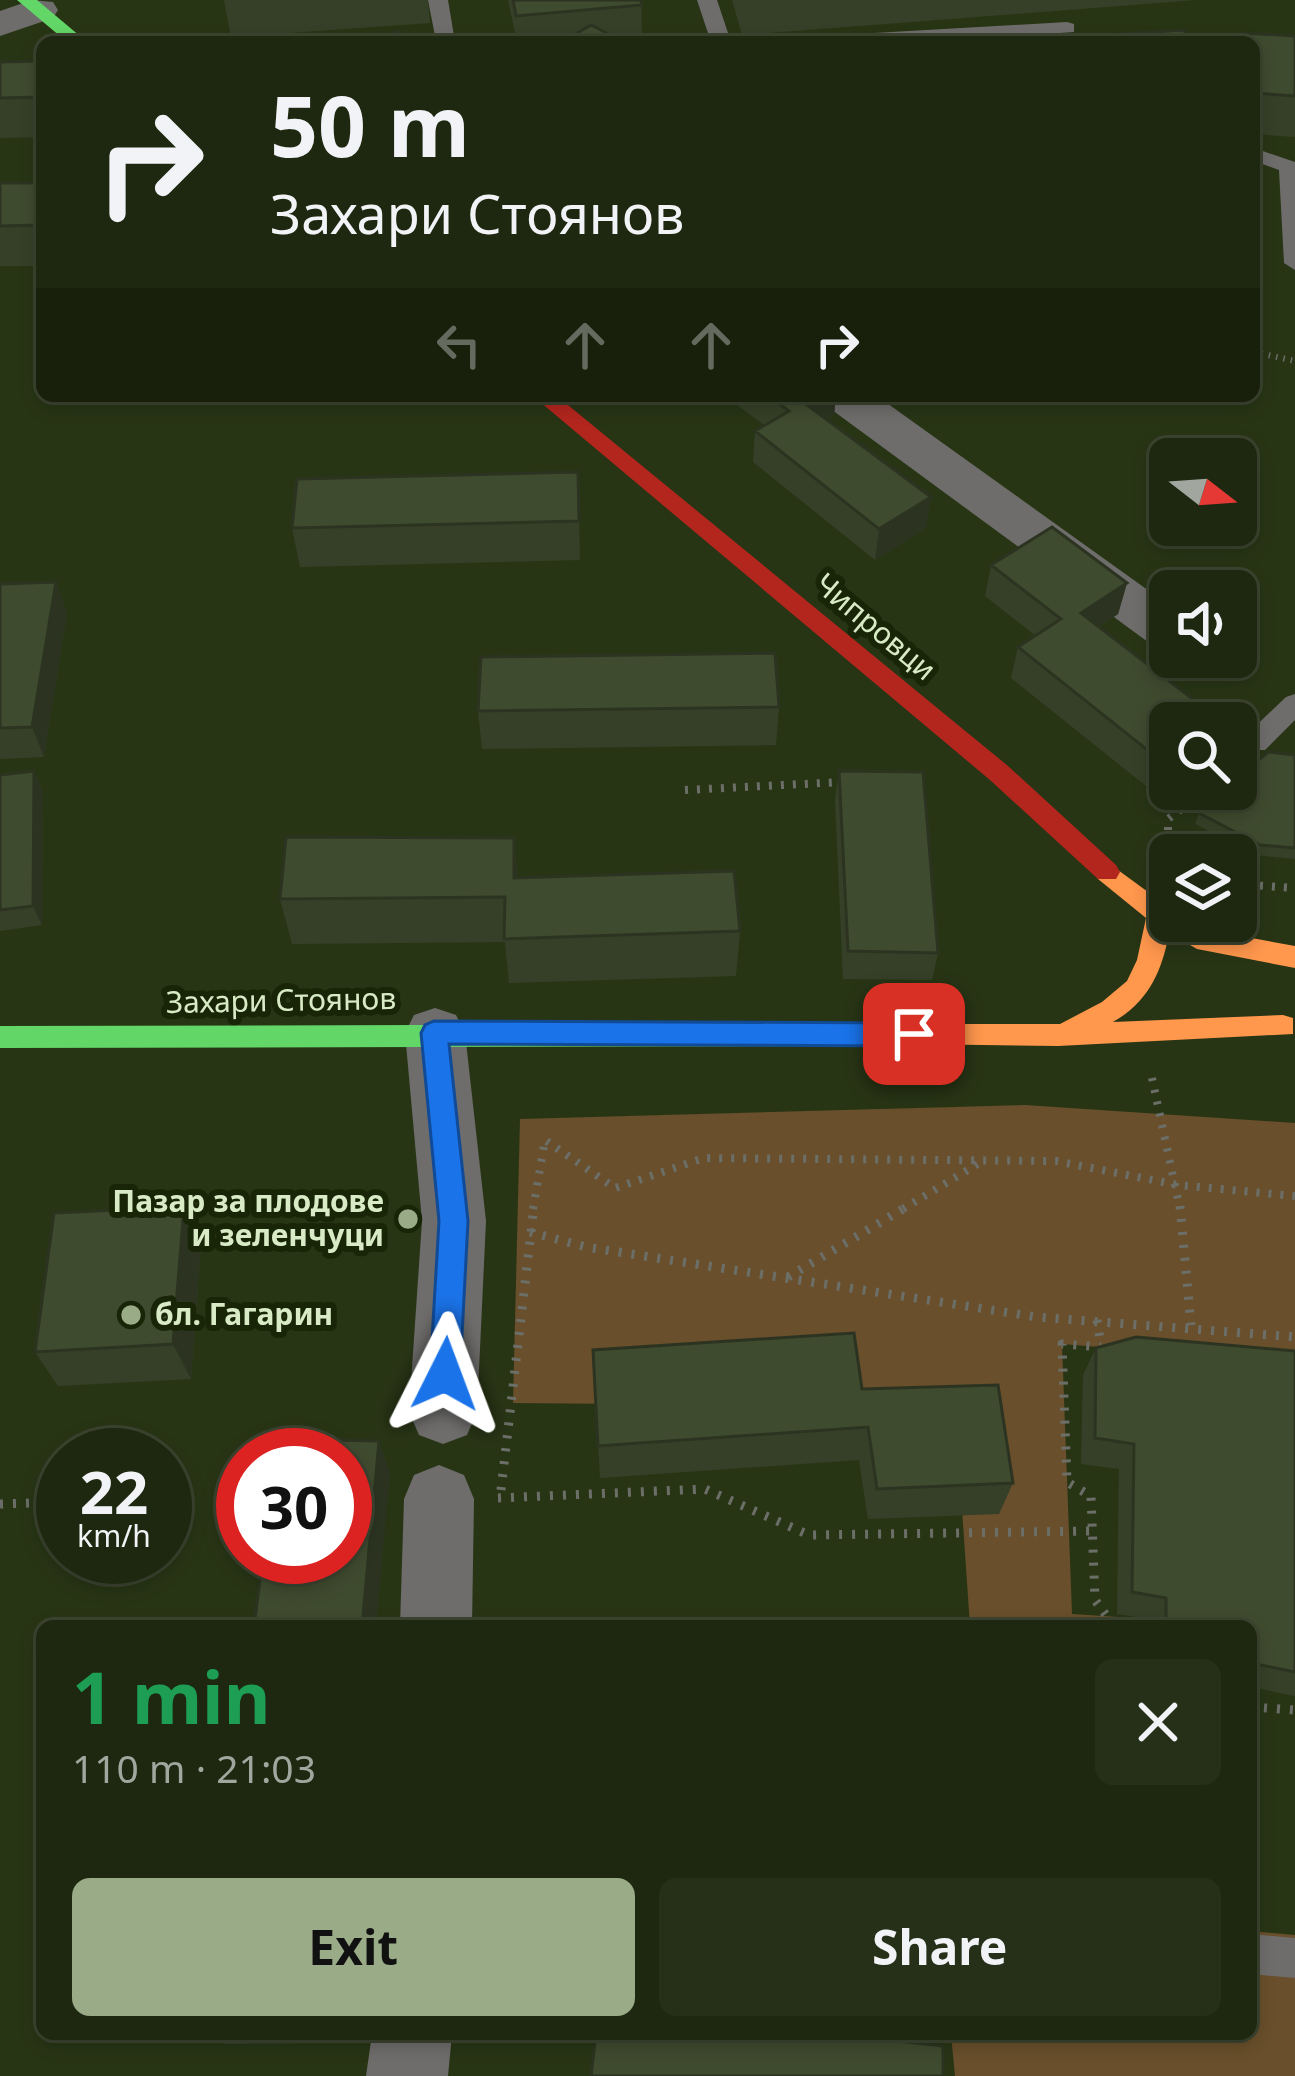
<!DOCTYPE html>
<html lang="en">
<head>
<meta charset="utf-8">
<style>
	:root { --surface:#1e2810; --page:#263019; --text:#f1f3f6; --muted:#a1a69f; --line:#3c4430; --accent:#9aab88 }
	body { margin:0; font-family:"Noto Sans",sans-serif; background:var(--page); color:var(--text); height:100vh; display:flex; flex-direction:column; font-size:45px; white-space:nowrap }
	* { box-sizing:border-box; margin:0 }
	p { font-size:39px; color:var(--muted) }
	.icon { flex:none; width:66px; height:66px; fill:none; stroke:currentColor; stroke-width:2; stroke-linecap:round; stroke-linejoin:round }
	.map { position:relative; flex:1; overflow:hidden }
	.details { position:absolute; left:36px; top:1620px; width:1221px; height:420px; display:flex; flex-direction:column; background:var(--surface); border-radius:18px; box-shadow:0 6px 18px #0003,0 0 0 3px var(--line) }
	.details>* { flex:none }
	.top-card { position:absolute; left:36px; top:36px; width:1224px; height:366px; border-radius:18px; box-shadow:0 6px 18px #0003,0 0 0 3px var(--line); background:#1e2810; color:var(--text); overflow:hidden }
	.needle { width:78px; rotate:107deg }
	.fabs { position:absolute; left:1149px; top:438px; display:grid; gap:24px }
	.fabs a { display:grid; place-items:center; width:108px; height:108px; border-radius:18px; background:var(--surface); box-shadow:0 6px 18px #0003,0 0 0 3px var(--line); font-size:60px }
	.speed { position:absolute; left:36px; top:1428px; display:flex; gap:24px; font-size:60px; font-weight:700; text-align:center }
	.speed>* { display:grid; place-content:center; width:156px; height:156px; border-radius:50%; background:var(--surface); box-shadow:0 6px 18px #0003,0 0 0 3px var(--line); line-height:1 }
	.speed small { font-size:30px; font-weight:400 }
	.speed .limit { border:18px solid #d22; background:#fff; color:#111 }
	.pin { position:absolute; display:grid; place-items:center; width:102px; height:102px; color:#fff; margin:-51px; border-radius:24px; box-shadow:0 6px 18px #0006 }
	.me { position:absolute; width:132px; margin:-66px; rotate:3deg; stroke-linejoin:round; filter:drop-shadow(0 0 9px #0008) }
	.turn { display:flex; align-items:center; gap:42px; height:252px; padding:0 36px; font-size:54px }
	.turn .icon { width:156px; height:156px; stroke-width:2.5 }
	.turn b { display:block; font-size:84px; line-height:102px }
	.lanes { display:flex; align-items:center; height:114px; padding:0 36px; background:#0003; justify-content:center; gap:60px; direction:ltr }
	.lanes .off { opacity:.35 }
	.round { display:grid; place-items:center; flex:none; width:126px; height:126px; border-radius:18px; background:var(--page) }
	.summary { display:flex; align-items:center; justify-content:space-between; height:204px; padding:0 36px }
	h1 { font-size:72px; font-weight:700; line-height:90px; color:#1e9e55 }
	.action { display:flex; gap:24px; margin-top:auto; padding:24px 36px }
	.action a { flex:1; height:138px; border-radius:18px; background:var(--accent); color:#111; font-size:48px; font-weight:700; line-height:138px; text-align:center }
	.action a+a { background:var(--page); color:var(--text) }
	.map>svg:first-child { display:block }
</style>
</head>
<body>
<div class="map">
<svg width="1295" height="2076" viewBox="0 0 1295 2076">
	<rect width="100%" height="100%" fill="#283515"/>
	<path fill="#694f2b" d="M1025,1105l270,18v240l-233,-19 10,270 77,5v7h-179l-15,-219 -442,-4 7,-284z
		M1251,1931l44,4v141h-340l-4,-42h300z"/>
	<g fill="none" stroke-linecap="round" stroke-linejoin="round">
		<path stroke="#6c6e68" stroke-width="6" stroke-dasharray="1.5 6" stroke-linecap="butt" d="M1254,352l41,9"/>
		<path stroke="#6c6e68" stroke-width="8" stroke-dasharray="3 9" stroke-linecap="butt" d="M685,790l157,-8
			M1168,854v-35l40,-30
			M1236,884l59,4
			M1152,1078l28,131
			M533,1209l12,-69 70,48 89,-30 352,3 122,24 117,11
			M903,1209l78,-47"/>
		<path stroke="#6c6e68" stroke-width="9" stroke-dasharray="3 10" stroke-linecap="butt" d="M1180,1206l11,119
			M530,1232l56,15 451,70 258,20
			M788,1277l120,-71
			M1097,1320l4,27 -39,-3 5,138 24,14 4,104 19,26
			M501,1490l33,-284
			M165,1498l29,-1
			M498,1498l207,-9 104,46 283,-4
			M0,1504l63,-2
			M1251,1707l44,3"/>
		<path fill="#6e6d6c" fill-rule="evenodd" d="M428,0h20l7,42 -19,-1z
			M697,0h20l14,42h-20z
			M1067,22l7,2v8l-149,10h-113l10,-6z
			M1254,148l41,14v108l-11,-7 -5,-93 -25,-9z
			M1295,694v26l-30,30h-20l-3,-7 3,-7 41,-39z
			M1251,1934l44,4v40l-44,-4z"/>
		<path fill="#6e6d6c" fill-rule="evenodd" d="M32,0l21,2 5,8 -5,8 -53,18v-25z
			M822,396h55l293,210v45l-18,-6 -324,-238z
			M435,1008l21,7 9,18 21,188 -9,191 -10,23 -24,9 -24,-9 -10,-23 13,-191 -17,-188 9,-18z
			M439,1465l25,10 10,24 -2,127h-72l4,-127 10,-24z
			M372,2034h80l-4,42h-82z"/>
		<path fill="#63d668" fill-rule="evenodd" d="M17,0h20l50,42h-20z
			M848,1024l10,3 3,8 -3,8 -10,3 -848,2v-22z"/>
		<path fill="#ff974d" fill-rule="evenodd" d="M1107,862l63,46v13h21l12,8 92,17v22l-98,-19 -28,-16c-7,39 -21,69 -56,89l170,-7 10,3v16l-235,12 -220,-3 -3,-8 3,-8 10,-3h212l42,-22 25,-21 10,-21 9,-42 -48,-39 -4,-7 4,-7z"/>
		<path fill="#b3261e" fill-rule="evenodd" d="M533,396h24l451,370 108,99 4,7 -4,7h-18l-108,-99z"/>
	</g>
	<path fill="#364028" d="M224,0h204l2,23 -199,14z
		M508,0h133l1,37 -24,2 6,3h-107z
		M732,0h464l-454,35z
		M1244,33l51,3v101l-41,-3v-92h-12z
		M42,61v76l-42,1v-76z
		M0,183h42v83h-42z
		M137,396h257v4l-255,5z
		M725,396h111l-2,19 -7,5 99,108 -51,32 -122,-98 2,-31 9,-6z
		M578,472l2,88 -280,7 -8,-39z
		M991,565l136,18 -9,31 -19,13 71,96v66h14l-18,13 -155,-124 7,-31 18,-11 -51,-40z
		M0,584l67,29 -23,144 -44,2z
		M779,707l-3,38 -294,4 -4,-38z
		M1295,755v104l-40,-4 -60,-31 4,-11z
		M839,771l99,182 -6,27 -89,-1 -8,-179z
		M0,775l43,16 -1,134 -42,6z
		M518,877l222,54 -4,45 -227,7 -4,-41 -213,2 -12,-45z
		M201,1246l-10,133 -133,7 -23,-34z
		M1096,1348l199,3v345l-44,-9v-61h-102v-7l-32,-5 2,-145 -38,-5 2,-89z
		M593,1350l269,39 151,94 -14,31 -131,5 -9,-59 -259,18z
		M205,2034h136l-1,9 -115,1z"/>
	<path fill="#2c3421" d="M815,396h21l-2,19 -33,19 2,-32z
		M931,497l-5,31 -51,32 4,-31z
		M56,582l11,31 -23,144 -12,-30z
		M1127,583l-9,31 -45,30 8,-31z
		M34,771l9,20 -1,134 -9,-19z
		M1171,789h13l-18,13z
		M514,838l5,45 -5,-5z
		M184,1207l17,39 -10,133 -18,-35z
		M379,1441l11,32 -14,153h-14z
		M328,2034h13l-1,9z"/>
	<path fill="#3f4b2f" stroke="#2c3421" stroke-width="3" d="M513,0h128l1,5 -126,11z
		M591,25l33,17h-62z
		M1184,30l6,12h-84l-3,-7z
		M396,31l20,11h-40z
		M1244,33l51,3v60l-41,-3v-51h-9z
		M42,61v36l-42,1v-36z
		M0,183h42v42l-42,1z
		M1254,185h5v39h-5z
		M769,396h46l-12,6 128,95 -52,32 -124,-98 34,-20z
		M578,472l1,49 -287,7 5,-49z
		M1052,527l75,56 -46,30 143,110h-54v45l-152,-121 43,-28 -70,-54z
		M56,582l-24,145 -32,1v-144z
		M775,653l4,54 -301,4 3,-54z
		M1268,752l27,3v93l-35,-3 -61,-32 27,-24h10v-9z
		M34,771l-1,135 -33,4v-135z
		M839,771l84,1 15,181 -90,-2z
		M286,837l228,1v40l220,-7 6,60 -236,8 1,-42 -225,2z
		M184,1207l-11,137 -138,8 19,-139z
		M854,1333l8,56 136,-4 15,98 -136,6 -9,-62 -270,19 -5,-96z
		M1136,1337l159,14v321l-44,-9v-37h-59l-26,-4v-24l-34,-6 2,-148 -39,-6 1,-90z
		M277,1439l102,2 -17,185h-108l9,-69h82v-102h-70z
		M596,2034h239l108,12v30h-352z"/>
	<path fill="#1a73e8" stroke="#114b97" stroke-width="3" d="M434,1021l480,2 10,3 4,8 -4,8 -10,4 -465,-2 19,177 -8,153 -4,10 -11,4 -11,-4 -4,-10 9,-153 -18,-188 4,-8z"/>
	<g fill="#9aab88" stroke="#182507" stroke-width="4.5">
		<circle cx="408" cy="1219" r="12"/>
		<circle cx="131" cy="1315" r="12"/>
	</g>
	<g text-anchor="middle" stroke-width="12" stroke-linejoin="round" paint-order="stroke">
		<g font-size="30" fill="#d8ebc6" stroke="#182507">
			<text transform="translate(875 627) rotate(40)" y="10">Чипровци</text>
			<text transform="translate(281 1001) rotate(-1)" y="10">Захари Стоянов</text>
		</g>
		<g font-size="30" font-weight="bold" fill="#d8ebc6" stroke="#182507" text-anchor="end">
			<text x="384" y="1212">Пазар за плодове<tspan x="384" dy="34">и зеленчуци</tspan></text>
			<text x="155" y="1325" text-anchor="start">бл. Гагарин</text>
		</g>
	</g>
</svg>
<div class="fabs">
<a><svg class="needle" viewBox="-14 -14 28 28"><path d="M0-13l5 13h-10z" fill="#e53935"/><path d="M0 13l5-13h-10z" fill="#a1a69f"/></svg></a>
<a><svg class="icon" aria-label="sound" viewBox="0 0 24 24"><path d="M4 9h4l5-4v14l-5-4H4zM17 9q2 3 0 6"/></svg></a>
<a><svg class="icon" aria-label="search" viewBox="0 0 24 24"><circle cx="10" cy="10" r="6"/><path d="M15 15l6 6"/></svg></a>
<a><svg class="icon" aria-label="layers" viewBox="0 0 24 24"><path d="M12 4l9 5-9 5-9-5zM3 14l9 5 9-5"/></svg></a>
</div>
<div class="speed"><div>22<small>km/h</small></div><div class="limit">30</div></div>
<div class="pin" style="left:914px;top:1034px;background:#d93025"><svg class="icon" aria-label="arrive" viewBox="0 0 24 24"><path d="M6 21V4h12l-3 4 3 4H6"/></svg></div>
<svg class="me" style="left:445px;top:1374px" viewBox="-20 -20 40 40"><path d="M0-17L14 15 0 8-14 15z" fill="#1a73e8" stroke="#fff" stroke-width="4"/></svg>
<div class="top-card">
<div class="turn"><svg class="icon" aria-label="right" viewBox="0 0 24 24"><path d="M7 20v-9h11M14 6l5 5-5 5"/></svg><div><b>50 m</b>Захари Стоянов</div></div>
<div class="lanes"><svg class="icon off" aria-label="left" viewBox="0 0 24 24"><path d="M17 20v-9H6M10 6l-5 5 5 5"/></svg><svg class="icon off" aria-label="ahead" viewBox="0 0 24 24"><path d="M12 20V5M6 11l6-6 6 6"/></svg><svg class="icon off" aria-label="ahead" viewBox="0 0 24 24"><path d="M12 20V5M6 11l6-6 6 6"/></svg><svg class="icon" aria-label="right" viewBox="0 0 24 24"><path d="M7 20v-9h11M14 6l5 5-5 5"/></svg></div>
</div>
<section class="details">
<div class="summary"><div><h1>1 min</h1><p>110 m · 21:03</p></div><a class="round"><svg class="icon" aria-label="close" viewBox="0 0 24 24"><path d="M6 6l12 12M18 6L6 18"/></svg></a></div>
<div class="action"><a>Exit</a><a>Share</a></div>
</section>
</div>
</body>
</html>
